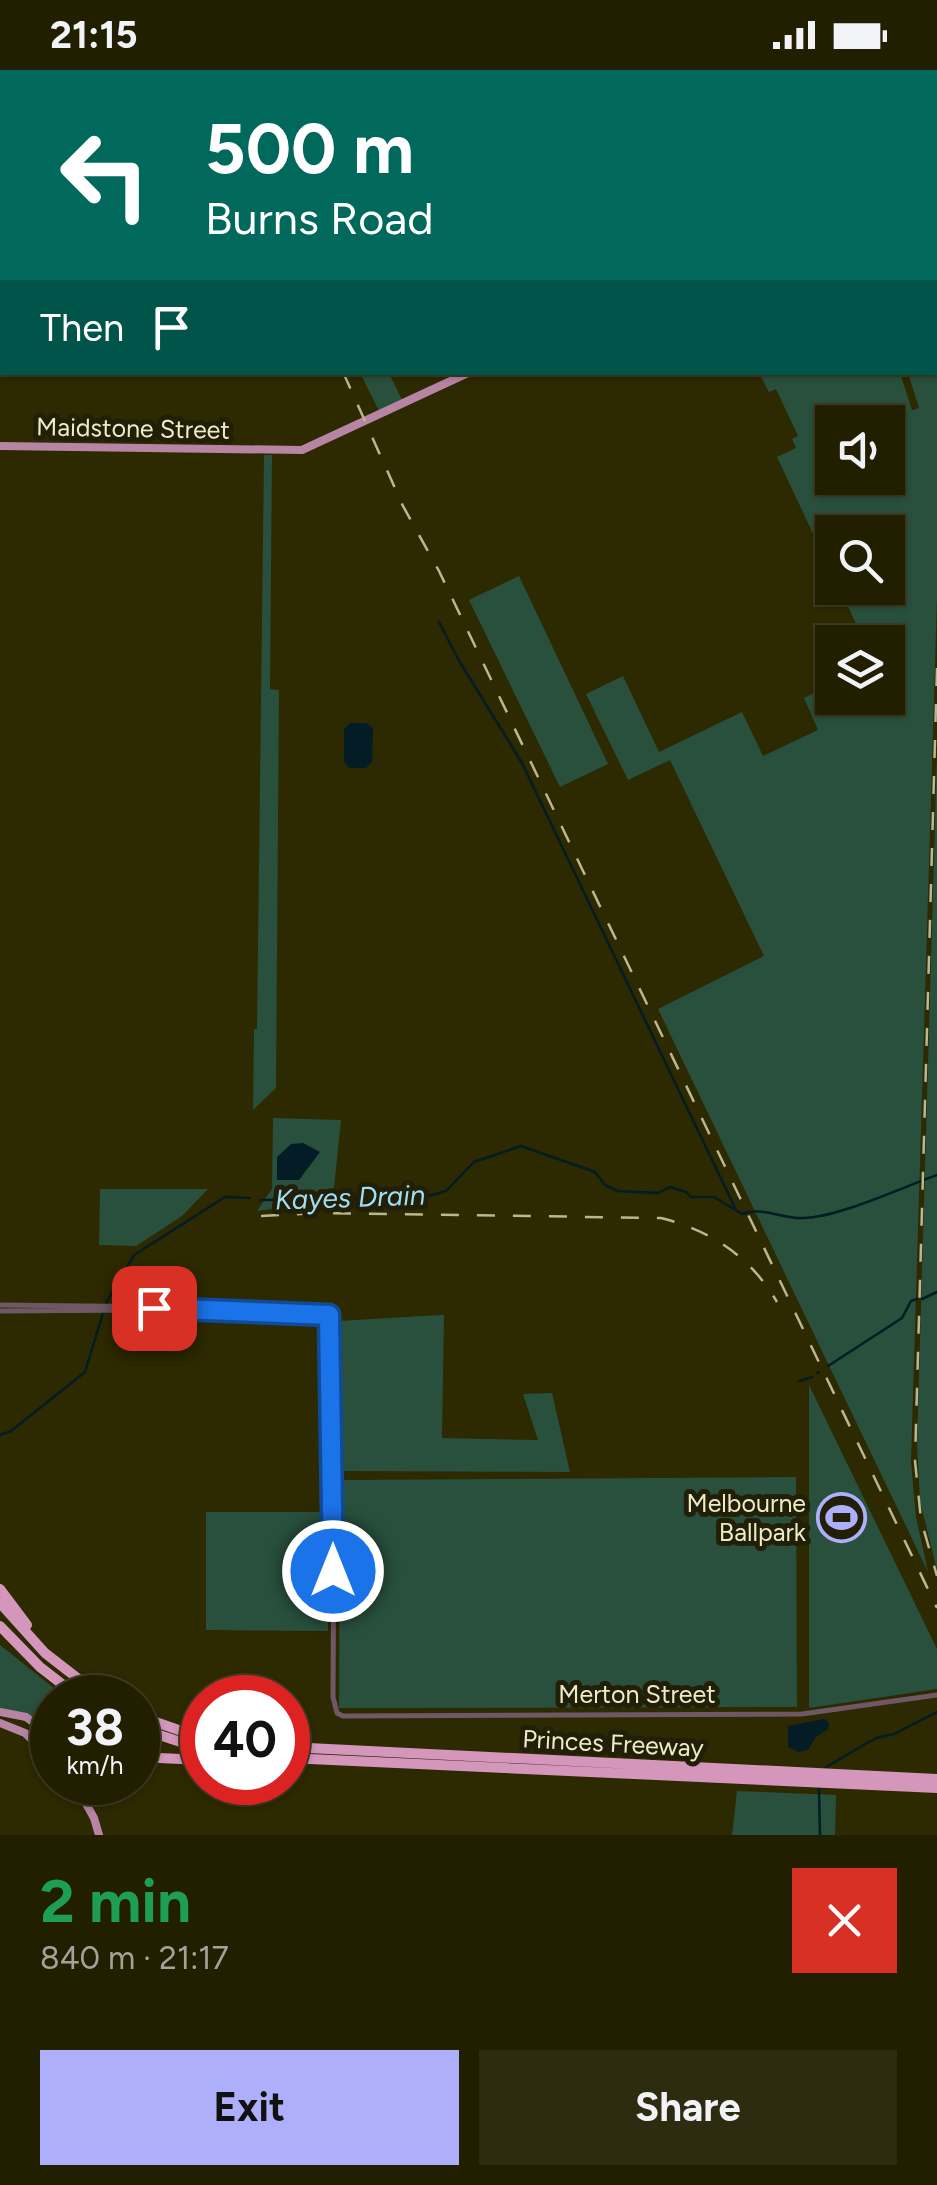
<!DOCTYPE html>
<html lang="en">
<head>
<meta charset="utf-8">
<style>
	:root { --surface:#221f01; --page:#2e2c10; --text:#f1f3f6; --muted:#a2a299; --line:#3f3d23; --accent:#adaffb }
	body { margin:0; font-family:Figtree,sans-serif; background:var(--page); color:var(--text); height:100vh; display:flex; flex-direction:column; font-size:38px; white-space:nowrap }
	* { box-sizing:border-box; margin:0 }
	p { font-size:32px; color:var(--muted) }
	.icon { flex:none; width:55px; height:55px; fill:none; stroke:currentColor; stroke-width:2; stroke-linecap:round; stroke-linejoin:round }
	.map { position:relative; height:1765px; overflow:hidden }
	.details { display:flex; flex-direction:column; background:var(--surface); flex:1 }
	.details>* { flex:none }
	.guide { position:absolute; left:0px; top:0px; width:938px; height:305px; box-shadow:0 2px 8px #0004,0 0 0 2px var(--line); background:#00695c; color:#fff; overflow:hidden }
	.fabs { position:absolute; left:815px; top:335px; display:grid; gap:20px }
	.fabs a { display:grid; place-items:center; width:90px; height:90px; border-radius:0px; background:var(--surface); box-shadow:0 2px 8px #0004,0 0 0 2px var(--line); font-size:50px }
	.speed { position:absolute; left:30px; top:1605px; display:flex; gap:20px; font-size:50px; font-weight:700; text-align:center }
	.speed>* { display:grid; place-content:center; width:130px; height:130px; border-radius:50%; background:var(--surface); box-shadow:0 2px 8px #0004,0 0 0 2px var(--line); line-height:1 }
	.speed small { font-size:25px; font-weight:400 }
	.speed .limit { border:15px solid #d22; background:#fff; color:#111 }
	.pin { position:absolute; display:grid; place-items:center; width:85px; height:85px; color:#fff; margin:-42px; border-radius:20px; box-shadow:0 5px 15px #0006 }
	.me { position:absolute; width:110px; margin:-55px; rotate:0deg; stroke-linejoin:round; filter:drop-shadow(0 0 8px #0008) }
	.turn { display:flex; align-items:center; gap:35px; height:210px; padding:0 40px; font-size:45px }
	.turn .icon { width:130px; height:130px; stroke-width:2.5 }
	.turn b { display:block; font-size:70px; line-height:85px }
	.then { display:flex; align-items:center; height:95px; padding:0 40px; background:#0003; gap:20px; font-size:38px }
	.round { display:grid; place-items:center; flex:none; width:105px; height:105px; border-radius:0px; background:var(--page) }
	.head { display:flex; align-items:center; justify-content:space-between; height:170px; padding:0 40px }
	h1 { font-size:60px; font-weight:700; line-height:75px; color:#1e9e55 }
	.primary-button { display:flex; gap:20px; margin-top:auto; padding:20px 40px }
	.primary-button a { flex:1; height:115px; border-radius:0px; background:var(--accent); color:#111; font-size:40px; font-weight:700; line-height:115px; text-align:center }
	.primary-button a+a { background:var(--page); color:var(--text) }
	.status { display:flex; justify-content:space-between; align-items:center; height:70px; padding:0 50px; background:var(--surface); direction:ltr }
	.status svg { height:28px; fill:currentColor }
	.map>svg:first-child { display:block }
</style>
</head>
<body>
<div class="status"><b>21:15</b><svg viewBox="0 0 49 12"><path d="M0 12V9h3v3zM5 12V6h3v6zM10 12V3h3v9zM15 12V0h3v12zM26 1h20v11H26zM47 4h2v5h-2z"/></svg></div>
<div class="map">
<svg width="937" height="1765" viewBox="0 0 937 1765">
	<rect width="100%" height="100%" fill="#2d2901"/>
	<path fill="#28503d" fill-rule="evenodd" d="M937,153v376l-26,863 5,55 12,55 -270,-563 106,-53 -94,-196 -42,20 -42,-86 37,-18 36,76 83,-40 21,44 55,-26 -14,-32 28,-14v14h56v-56h-23l-26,-54h49v-56h-56v42l-55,-117 19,-9 -4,-9 6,-3 -22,-47 -7,3 -10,-19h141l12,37 7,-2 -11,-35 27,-1zM832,352h56v56h-56z
		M360,303h29l14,29 -23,11z
		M264,385h8l-2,234 9,1 -3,398 -23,22 1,-81h3z
		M519,506l89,188 -48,23 -91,-187z
		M937,683v817l-17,-69 -3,-57z
		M273,1048l68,2 -9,88 -35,-2 -40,5 15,-22z
		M100,1119h108l-26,27 -46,30 -37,-1z
		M440,1245h4l-2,123 96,2 -15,-46 29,-1 18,79 -231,-1v-150z
		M809,1315l128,264v40l-128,19z
		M796,1407l1,230 -458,1 1,-228z
		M206,1442h122v119l-122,-1z
		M0,1575l65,52 -13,1v34l-20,-16 -32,-6z
		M737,1721l99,4 -1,40h-103z"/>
	<path fill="#031c25" d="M350,653h16l7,5 -1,34 -6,6h-16l-6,-6v-33z
		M303,1073l17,9 -21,28h-22v-23l14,-13z
		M824,1649l5,4 -1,6 -12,8 -8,13 -10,2 -10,-5v-21z"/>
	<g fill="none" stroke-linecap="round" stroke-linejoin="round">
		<path stroke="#031c25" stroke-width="2.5" d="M439,552l19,37 64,104 214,447
			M260,1130l162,-2 24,-7 28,-29 47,-16 74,26 10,13 13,6 40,2 12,-6 16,5 5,5h23l28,17c20,-8 40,5 61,4 36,-1 98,-30 134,-43
			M922,1229l15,-7
			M106,1233l28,-48 91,-58 25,1
			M828,1296l74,-48 9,-17 6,-2
			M817,1303l2,-1
			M799,1311l13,-4
			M0,1365l11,-4 74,-59 18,-59
			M826,1697l50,-29 18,-4 43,-22
			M819,1719l1,46"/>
		<path stroke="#705766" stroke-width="5" d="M799,0v2
			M0,1235l332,4
			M332,1239l3,6 -2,382 4,16 6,3 459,-2 135,-19
			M0,1241l141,-1
			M260,1241l69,4
			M330,1330l-2,-77 4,-14"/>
		<path stroke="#b884a4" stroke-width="8" d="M935,89h2
			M0,376l302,4 168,-78
			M0,1642l26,5 23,17
			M0,1653l25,10 17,16
			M40,1675l6,7 6,1
			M74,1712l20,36 5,17"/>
		<path stroke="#d596bc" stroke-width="10" d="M0,1519l27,36
			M0,1533l45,50 58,45
			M0,1556l40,41 40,31
			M138,1646l64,22
			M138,1658l64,21
			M288,1677l649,32
			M138,1687l64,3
			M288,1688l649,30"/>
		<path stroke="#bab792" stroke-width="2.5" stroke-dasharray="18 18" stroke-linecap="butt" d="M201,0l2,2
			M343,302l60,134 36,65 498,1037
			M937,598l-22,793 6,59 16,56
			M261,1146l61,-3 339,5c49,12 90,39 116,84"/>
	</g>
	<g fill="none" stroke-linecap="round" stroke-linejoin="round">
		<defs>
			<path id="route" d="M154,1238l175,7 4,256"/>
		</defs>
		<use href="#route" stroke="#114b97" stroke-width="25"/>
		<use href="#route" stroke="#1a73e8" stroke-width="18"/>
	</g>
	<defs>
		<symbol id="stadium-ring" viewBox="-11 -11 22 22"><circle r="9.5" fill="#221f08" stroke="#adaffb" stroke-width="1.5"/><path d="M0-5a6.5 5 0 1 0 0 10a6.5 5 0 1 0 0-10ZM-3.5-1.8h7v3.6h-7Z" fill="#adaffb"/></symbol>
	</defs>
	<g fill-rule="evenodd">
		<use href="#stadium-ring" x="814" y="1420" width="55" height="55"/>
	</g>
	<g text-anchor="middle" stroke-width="10" stroke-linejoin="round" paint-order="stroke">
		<g font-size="25" fill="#eeebc7" stroke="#221f08">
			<text transform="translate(133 358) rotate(1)" y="9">Maidstone Street</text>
			<text x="637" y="1633">Merton Street</text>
			<text transform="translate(613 1673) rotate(3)" y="9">Princes Freeway</text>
		</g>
		<g font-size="25" fill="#eeebc7" stroke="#221f08" text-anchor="end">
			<text x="806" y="1442">Melbourne<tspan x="806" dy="29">Ballpark</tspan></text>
		</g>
		<g font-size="28" font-style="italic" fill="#9fdef5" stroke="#221f08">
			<text transform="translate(350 1127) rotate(-2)" y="10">Kayes Drain</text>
		</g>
	</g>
</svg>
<div class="fabs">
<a><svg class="icon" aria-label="sound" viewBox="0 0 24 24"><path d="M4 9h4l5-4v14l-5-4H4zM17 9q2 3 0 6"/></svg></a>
<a><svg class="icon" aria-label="search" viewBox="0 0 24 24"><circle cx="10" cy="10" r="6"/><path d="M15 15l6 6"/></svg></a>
<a><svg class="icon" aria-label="layers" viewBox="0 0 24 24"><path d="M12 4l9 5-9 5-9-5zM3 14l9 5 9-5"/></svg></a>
</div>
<div class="speed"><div>38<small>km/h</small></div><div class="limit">40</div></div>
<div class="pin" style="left:154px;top:1238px;background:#d93025"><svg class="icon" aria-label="arrive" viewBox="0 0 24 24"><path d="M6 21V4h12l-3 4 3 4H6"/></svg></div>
<svg class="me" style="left:333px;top:1501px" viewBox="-20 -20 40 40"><circle r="17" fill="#1a73e8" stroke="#fff" stroke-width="3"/><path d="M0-11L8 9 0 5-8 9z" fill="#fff"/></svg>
<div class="guide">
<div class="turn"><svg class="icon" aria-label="left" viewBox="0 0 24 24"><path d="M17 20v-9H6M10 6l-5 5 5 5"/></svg><div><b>500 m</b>Burns Road</div></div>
<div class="then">Then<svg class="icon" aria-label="arrive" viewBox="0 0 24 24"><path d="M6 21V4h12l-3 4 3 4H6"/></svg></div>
</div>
</div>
<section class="details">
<div class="head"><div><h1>2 min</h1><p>840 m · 21:17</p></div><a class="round" style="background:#d93025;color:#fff"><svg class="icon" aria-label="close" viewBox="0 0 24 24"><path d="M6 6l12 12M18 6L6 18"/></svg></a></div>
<div class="primary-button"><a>Exit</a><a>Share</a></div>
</section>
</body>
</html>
